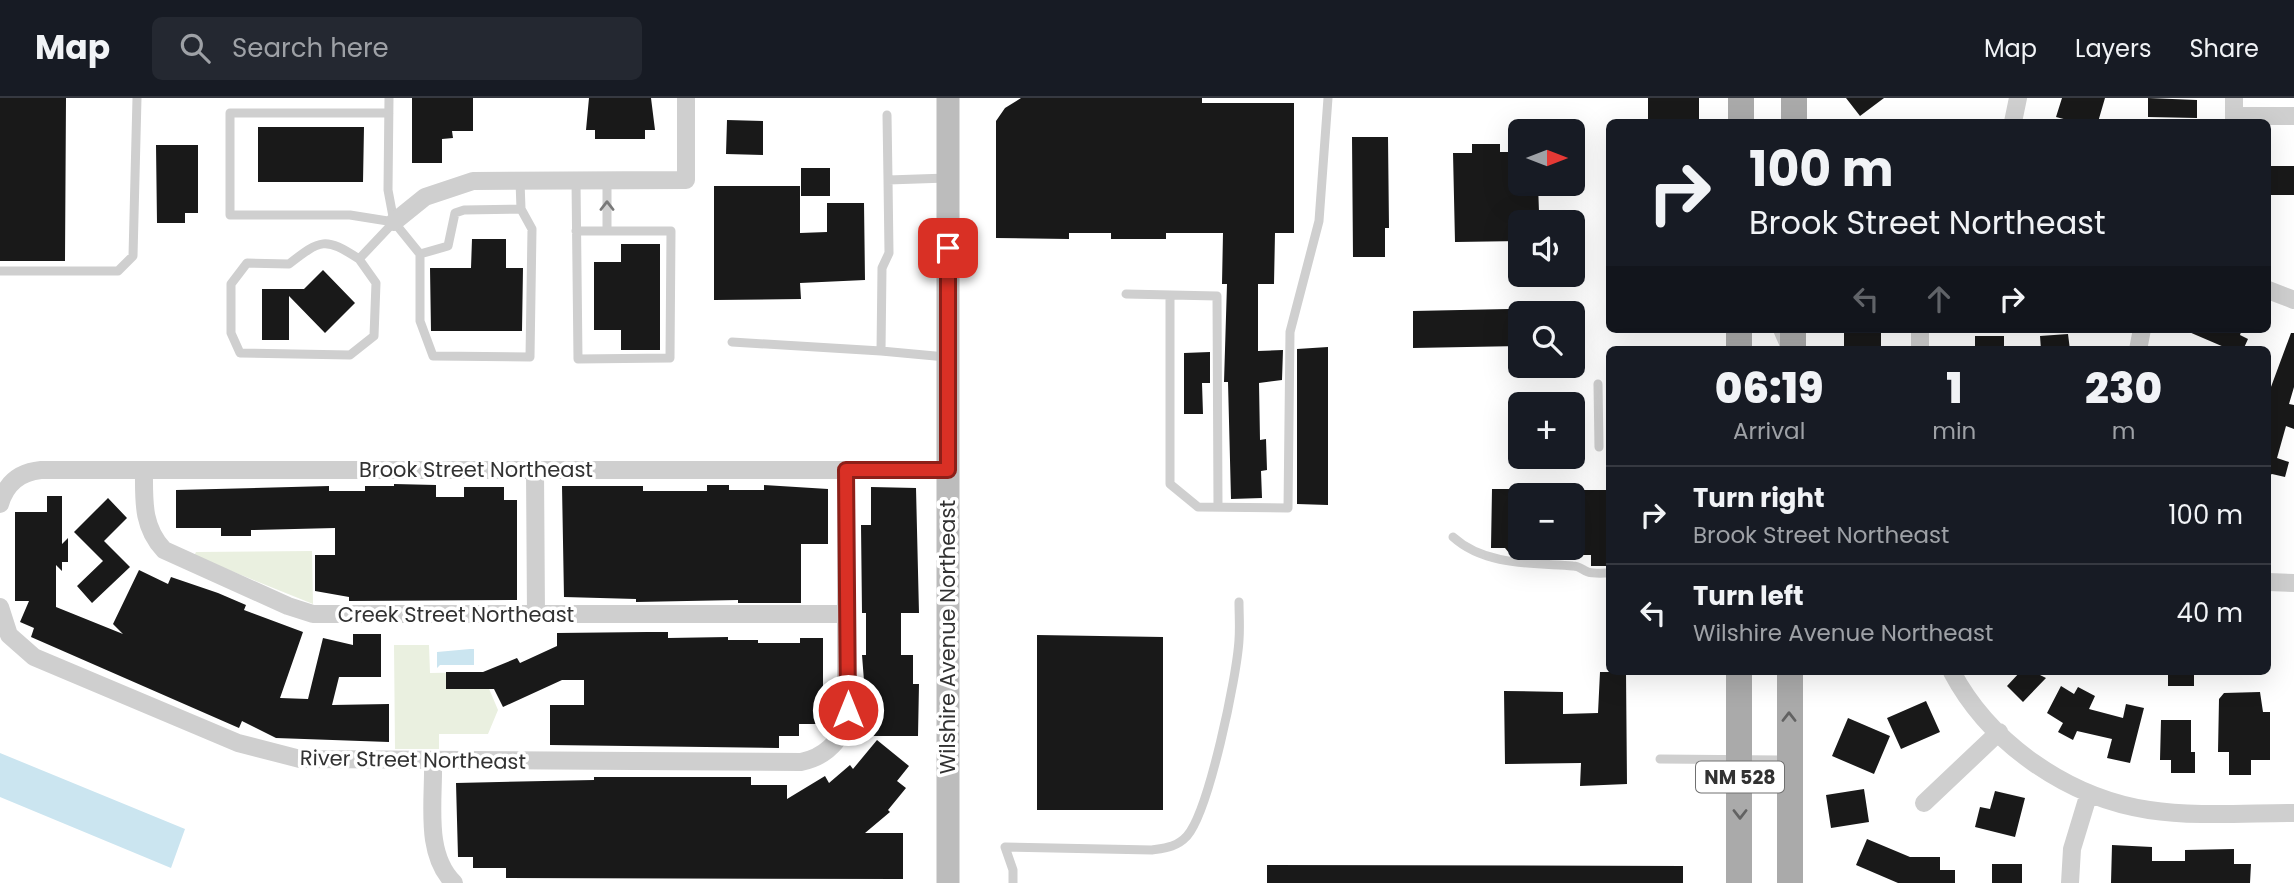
<!DOCTYPE html>
<html lang="en">
<head>
<meta charset="utf-8">
<style>
	:root { --surface:#171b24; --page:#242831; --text:#f1f3f6; --muted:#9ea1a6; --line:#363941 }
	body { margin:0; font-family:Poppins,sans-serif; background:var(--page); color:var(--text); height:100vh; display:flex; flex-direction:column; font-size:26px; white-space:nowrap }
	* { box-sizing:border-box; margin:0 }
	p { font-size:23px; color:var(--muted) }
	.icon { flex:none; width:38px; height:38px; fill:none; stroke:currentColor; stroke-width:2; stroke-linecap:round; stroke-linejoin:round }
	.map { position:relative; flex:1; overflow:hidden }
	.drawer { position:absolute; left:1606px; top:248px; width:665px; height:329px; display:flex; flex-direction:column; background:var(--surface); border-radius:10px; box-shadow:0 7px 28px #0002 }
	.drawer>* { flex:none }
	.guide { position:absolute; left:1606px; top:21px; width:665px; height:214px; border-radius:10px; box-shadow:0 7px 28px #0002; background:#171b24; color:var(--text); overflow:hidden }
	.needle { width:46px; rotate:90deg }
	.buttons { position:absolute; left:1508px; top:21px; display:grid; gap:14px }
	.buttons a { display:grid; place-items:center; width:77px; height:77px; border-radius:10px; background:var(--surface); box-shadow:0 7px 28px #0002; font-size:35px }
	.pin { position:absolute; display:grid; place-items:center; width:60px; height:60px; color:#fff; margin:-30px; border-radius:14px; box-shadow:0 4px 10px #0006 }
	.me { position:absolute; width:77px; margin:-38px; rotate:0deg; stroke-linejoin:round; filter:drop-shadow(0 0 5px #0008) }
	.turn { display:flex; align-items:center; gap:24px; height:147px; padding:0 28px; font-size:32px }
	.turn .icon { width:91px; height:91px; stroke-width:2.5 }
	.turn b { display:block; font-size:49px; line-height:60px }
	.lanes { display:flex; align-items:center; height:66px; padding:0 28px; background:#0003; justify-content:center; gap:35px; direction:ltr }
	.lanes .off { opacity:.35 }
	.eta { display:flex; justify-content:space-evenly; align-items:center; height:119px; text-align:center }
	.eta b { font-size:42px; font-weight:800; line-height:49px }
	ul { padding:0; list-style:none }
	li { display:flex; align-items:center; gap:21px; height:98px; padding:0 28px; border-top:2px solid var(--line) }
	li div { flex:1 }
	li b { display:block; font-size:26px }
	li em { font-style:normal }
	header { display:flex; align-items:center; gap:42px; box-sizing:border-box; height:98px; padding:0 35px; background:var(--surface); border-bottom:2px solid var(--line) }
	header strong { font-size:33px }
	nav { display:flex; gap:38px; margin-inline-start:auto; font-size:24px }
	.search { width:490px; height:63px; background:var(--page); display:flex; align-items:center; gap:18px; box-sizing:border-box; padding:0 24px; border-radius:10px; color:var(--muted); font-size:26px }
	.map>svg:first-child { display:block }
</style>
</head>
<body>
<header>
<strong>Map</strong>
<div class="search"><svg class="icon" aria-label="search" viewBox="0 0 24 24"><circle cx="10" cy="10" r="6"/><path d="M15 15l6 6"/></svg>Search here</div>
<nav><a>Map</a><a>Layers</a><a>Share</a></nav>
</header>
<div class="map">
<svg width="2294" height="785" viewBox="0 0 2294 785">
	<rect width="100%" height="100%" fill="#fff"/>
	<path fill="#eaf0e0" d="M312,453l1,53 -119,-48 2,-4z
		M394,547h35l1,28 52,-1 16,38 -10,24h-49v15h-44z"/>
	<path fill="#cbe5f0" d="M470,551h4v16h-34l-3,3v-16z
		M0,655l185,76 -14,39 -171,-71z"/>
	<path fill="#191919" d="M0,0h66l-1,163h-65z
		M412,0h61v33h-21l1,7 -11,1v24h-30z
		M589,0h62l4,32h-10v9h-50v-9h-9z
		M1021,0h181v5h92v130h-19l-1,51h-16v67l25,-1 -1,30 -23,3 1,57 6,-1 1,31 -6,1 1,27 -31,1 -3,-117h-4l3,-98h-5l1,-51h-57v6h-55v-6h-42v6l-73,-1v-117l9,-13z
		M1648,0h51v21h-51z
		M1846,0h38l-24,18z
		M2062,0h43l-7,24h-23l-19,-5z
		M2148,0l49,2v18l-49,-1z
		M727,22l36,1v34l-37,-1z
		M258,29h106l-1,55h-105z
		M1352,39h36l1,91h-4v29h-32z
		M1472,46h28v8h11l1,29 26,3 1,28h-19l1,29 -66,1 -2,-89h19z
		M156,47h42v68h-13v10h-28z
		M2271,68h23v29h-23z
		M801,70h29v28h-29z
		M714,88h86v47l27,-1v-29h37l1,77 -65,3 1,16 -87,1z
		M472,141h34v29h17l-1,63h-91l-1,-63h41z
		M621,146h39v106h-39v-20h-27v-68h27z
		M323,172l32,33 -30,30 -36,-37v44h-27v-51h42z
		M1509,211v6l12,-1v32l-108,2v-37z
		M1844,231h37v21h-37z
		M2182,231h60l-2,6 8,4 -5,11h-12z
		M2291,235h3v54l-5,17 5,1v24l-8,-3 -9,32 12,4 -4,15 -13,-3 -4,2v-81z
		M2068,236l2,16h-29l-1,-14z
		M1975,238h29v14h-29z
		M1328,249v158l-31,-1v-155z
		M1210,254v31h-8l1,31h-19v-61z
		M394,386l42,1v12h28v-10h40v13h13v100l-168,1v-4l-34,-6v-36h20v-27l-84,2v6h-30v-8h-45v-38l153,-4v5h36v-5h29z
		M707,387h22v5h35v-5l64,4v55h-27v59h-63v-3l-102,2v-3l-72,-2 -2,-111h81v5h64z
		M871,389l45,1 3,125h-18v42h12v29h6l-1,52h-45v-42h-8l-3,-39h4v-42h-4l-1,-88h10z
		M1492,391h29v65h-11l-5,-6h-14z
		M1573,392h37v76h-19v-11h-18z
		M47,398h15v48l6,-6v24h-6v9l-6,-6v42l67,27 -10,-10 26,-54 29,14 3,-7 47,16 28,12 -2,5 59,22 -23,66 28,1 15,-61 30,7v-11h28v43h-42l-7,28 57,-1v38l-113,-4 -34,-17 -3,7 -208,-91 3,-9 -14,-6 9,-21h-14v-89h32z
		M108,400l19,20 -23,23 26,26 -38,36 -15,-17 26,-25 -29,-29z
		M647,534h21v6l60,-1v3h30v3h42v-5h23v86h-24v12h-20v12l-229,-3v-40h34v-25h-22l-59,27 -9,-18h-48v-17h37l34,-14 3,5 37,-17v-13z
		M1037,537l126,2v173h-126z
		M1600,574h26l1,112 -47,2 1,-23 -76,1 -1,-73 59,1v22l35,-1z
		M2020,574h14l12,6 -23,24 -16,-16z
		M2168,574h26v14h-26z
		M2061,588l13,8 4,-7 17,9 -6,13 34,9 3,-14 18,4 -14,55 -23,-5 5,-19 -35,-8 -4,9 -15,-8 5,-9 -16,-10z
		M2260,594l3,20h7v48h-19v15h-22v-23h-11l1,-53 5,-6z
		M1926,603l14,31 -39,17 -14,-31z
		M1848,620l42,18 -16,38 -42,-18z
		M2161,622h30v32h4v21h-24v-13h-11z
		M877,642l32,26 -12,15 9,7 -18,22 2,2 -25,21h38v46l-397,-1v-10h-33v-11h-15l-2,-74 138,-3v-3h157v8h36v14l38,-23 4,7 21,-18 3,4z
		M1864,691l5,33 -38,6 -5,-33z
		M1995,693l30,7 -10,39 -40,-10 5,-20 10,2z
		M1867,741l43,18h30v13h15v13h-57l-42,-18z
		M2112,747l40,2v14h33v-11l49,-1v15h17l-1,19h-139z
		M1992,766h30v19h-30z
		M1267,767l416,1v17h-416z"/>
	<g fill="none" stroke-linecap="round" stroke-linejoin="round">
		<path stroke="#cfcfcf" stroke-width="9" d="M389,0l-1,92 6,32 26,32v67l13,35 97,1 2,-128 -11,-20 -1,-28
			M389,15h-159v102h120l44,7
			M887,17l1,65
			M576,83l2,178 92,-1 1,-127h-95
			M607,133v-51
			M420,156l28,-8 7,-33 9,-3 57,-1
			M359,161c-34,-22 -38,-20 -70,5l-42,-1 -16,21v49l9,20 110,2 24,-19 2,-53 -17,-24 35,-37
			M0,173h118l15,-15 4,-158
			M1126,196l91,2 1,211
			M1170,197v189l28,23 90,1 2,-176 29,-111 9,-123
			M1777,231l7,16
			M732,244l149,9
			M946,259l-65,-6 1,-83 7,-15 -1,-73 59,-2
			M1598,286l1,63
			M1453,439c32,29 80,26 120,29 7,0 9,4 15,6 6,2 15,1 22,1
			M1660,661l128,1
			M1013,785v-13l-8,-23 147,3c13,-2 25,-3 35,-14 22,-25 50,-160 52,-196 1,-13 0,-26 0,-38"/>
		<path stroke="#cfcfcf" stroke-width="18" d="M2234,18h60
			M2013,24l5,-24
			M2234,24v-24
			M394,124l31,-25 48,-16 213,-1v-82
			M2268,192l26,10
			M1920,231v21
			M2138,252l4,-21
			M144,372c0,30 -2,57 20,80l124,56 25,8h534
			M535,372l1,145
			M0,406c6,-21 20,-32 41,-34h907
			M2268,484l26,1
			M0,509l9,28 25,22 204,86 62,16 501,3c23,-5 38,-18 45,-41v-251
			M1952,574c38,72 117,126 197,138 46,7 98,3 145,3
			M433,665c1,38 -9,91 21,120
			M1924,705l75,-71
			M2070,785l2,-34 17,-56"/>
		<path stroke="#bcbcbc" stroke-width="23" d="M948,785v-785"/>
		<path stroke="#aaa" stroke-width="26" d="M1741,24v-24
			M1794,24v-24
			M1739,252v-21
			M1793,252v-21
			M1739,574v211
			M1790,574v211"/>
	</g>
	<defs><path id="oneway-chevron" d="M-2-3.5L2.5 0L-2 3.5" fill="none" stroke-width="1.6" stroke-linecap="round" stroke-linejoin="round" transform="scale(1.75)"/></defs>
	<use stroke="#797979" href="#oneway-chevron" transform="translate(607 108) rotate(-90)"/>
	<g stroke="#626262">
		<use href="#oneway-chevron" transform="translate(1789 619) rotate(-90)"/>
		<use href="#oneway-chevron" transform="translate(1740 716) rotate(90)"/>
	</g>
	<g fill="none" stroke-linecap="round" stroke-linejoin="round">
		<defs>
			<path id="route" d="M848,612l-2,-240h102v-222"/>
		</defs>
		<use href="#route" stroke="#8d1f18" stroke-width="18"/>
		<use href="#route" stroke="#d93025" stroke-width="12"/>
	</g>
	<g text-anchor="middle" stroke-width="7" stroke-linejoin="round" paint-order="stroke">
		<rect fill="#fff" stroke="#707070" stroke-width="2" x="1696" y="663.5" width="88" height="31" rx="5"/>
		<g font-size="19" font-weight="bold" fill="#323232">
			<text x="1740" y="686">NM 528</text>
		</g>
		<g font-size="21" fill="#323232" stroke="#fff">
			<text x="476" y="379">Brook Street Northeast</text>
			<text x="456" y="524">Creek Street Northeast</text>
			<text transform="translate(948 539) rotate(-90)" y="7">Wilshire Avenue Northeast</text>
			<text transform="translate(413 662) rotate(1)" y="7">River Street Northeast</text>
		</g>
	</g>
</svg>
<div class="buttons">
<a><svg class="needle" viewBox="-14 -14 28 28"><path d="M0-13l5 13h-10z" fill="#e53935"/><path d="M0 13l5-13h-10z" fill="#9ea1a6"/></svg></a>
<a><svg class="icon" aria-label="sound" viewBox="0 0 24 24"><path d="M4 9h4l5-4v14l-5-4H4zM17 9q2 3 0 6"/></svg></a>
<a><svg class="icon" aria-label="search" viewBox="0 0 24 24"><circle cx="10" cy="10" r="6"/><path d="M15 15l6 6"/></svg></a>
<a>+</a>
<a>−</a>
</div>
<div class="pin" style="left:948px;top:150px;background:#d93025"><svg class="icon" aria-label="arrive" viewBox="0 0 24 24"><path d="M6 21V4h12l-3 4 3 4H6"/></svg></div>
<svg class="me" style="left:848px;top:612px" viewBox="-20 -20 40 40"><circle r="17" fill="#d93025" stroke="#fff" stroke-width="3"/><path d="M0-11L8 9 0 5-8 9z" fill="#fff"/></svg>
<div class="guide">
<div class="turn"><svg class="icon" aria-label="right" viewBox="0 0 24 24"><path d="M7 20v-9h11M14 6l5 5-5 5"/></svg><div><b>100 m</b>Brook Street Northeast</div></div>
<div class="lanes"><svg class="icon off" aria-label="left" viewBox="0 0 24 24"><path d="M17 20v-9H6M10 6l-5 5 5 5"/></svg><svg class="icon off" aria-label="ahead" viewBox="0 0 24 24"><path d="M12 20V5M6 11l6-6 6 6"/></svg><svg class="icon" aria-label="right" viewBox="0 0 24 24"><path d="M7 20v-9h11M14 6l5 5-5 5"/></svg></div>
</div>
<section class="drawer">
<div class="eta">
<div><b>06:19</b><p>Arrival</p></div>
<div><b>1</b><p>min</p></div>
<div><b>230</b><p>m</p></div>
</div>
<ul>
<li><svg class="icon" aria-label="right" viewBox="0 0 24 24"><path d="M7 20v-9h11M14 6l5 5-5 5"/></svg><div><b>Turn right</b><p>Brook Street Northeast</p></div><em>100 m</em></li>
<li><svg class="icon" aria-label="left" viewBox="0 0 24 24"><path d="M17 20v-9H6M10 6l-5 5 5 5"/></svg><div><b>Turn left</b><p>Wilshire Avenue Northeast</p></div><em>40 m</em></li>
</ul>
</section>
</div>
</body>
</html>
